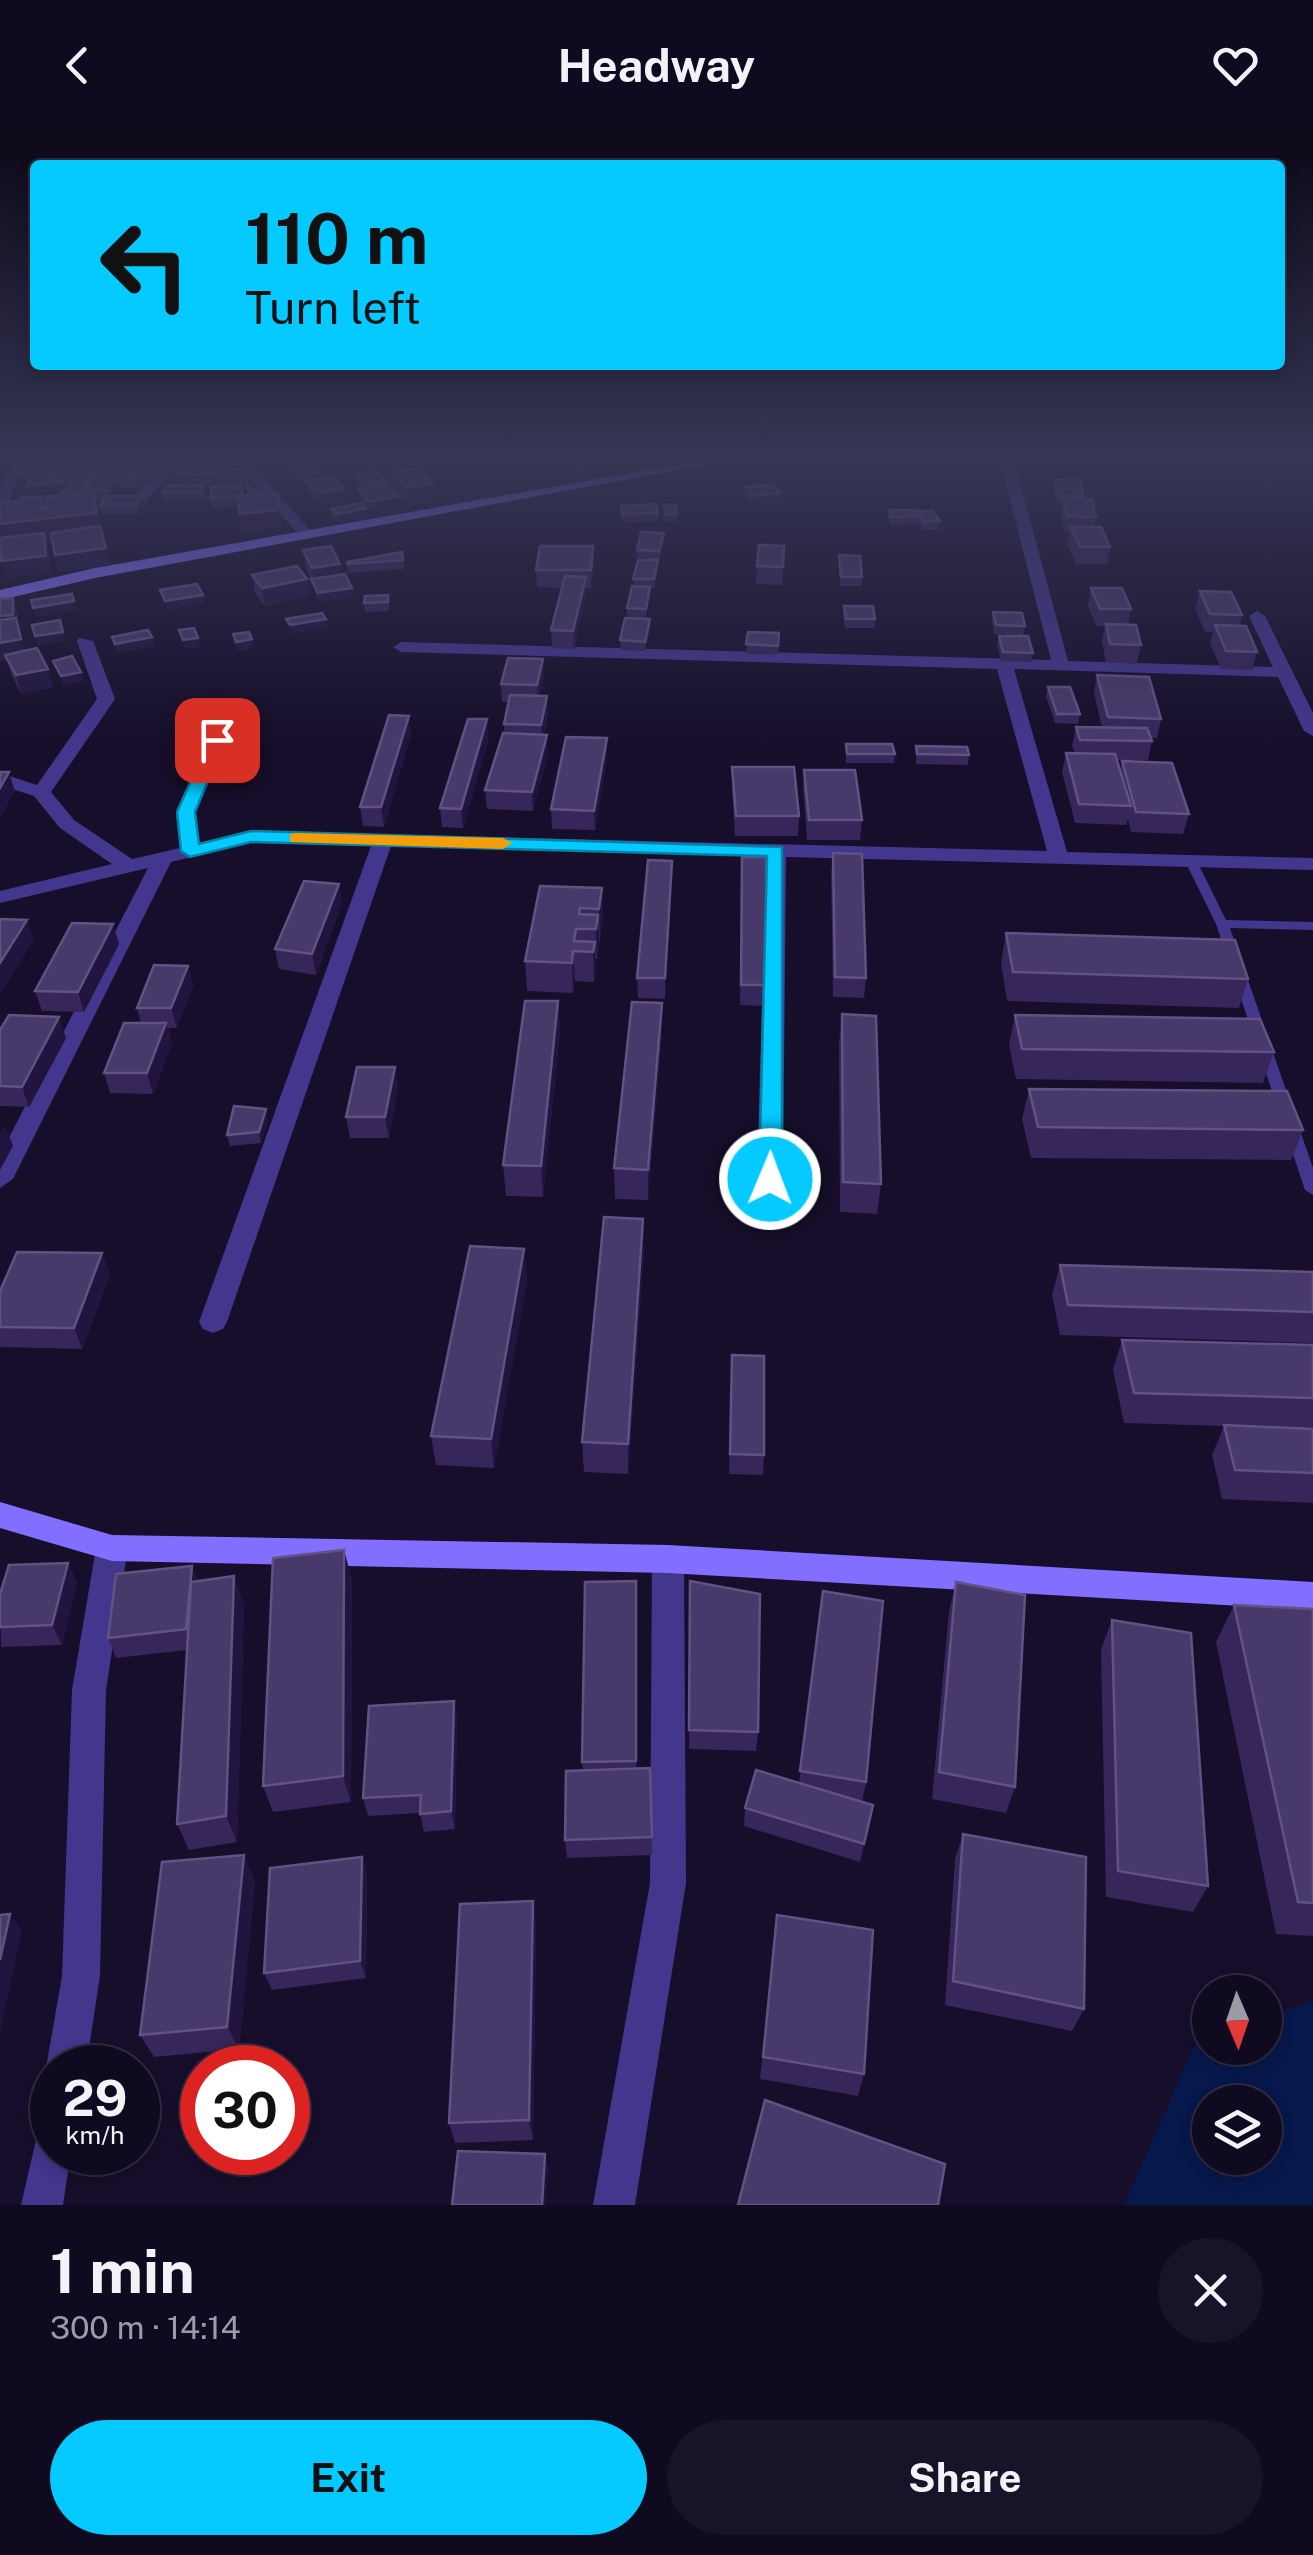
<!DOCTYPE html>
<html lang="en">
<head>
<meta charset="utf-8">
<style>
	:root { --surface:#100a20; --page:#191329; --text:#f1f3f6; --muted:#9c9aa5; --line:#302b3e; --accent:#04caff }
	body { margin:0; font-family:"Public Sans",sans-serif; background:var(--page); color:var(--text); height:100vh; display:flex; flex-direction:column; font-size:38px; white-space:nowrap }
	* { box-sizing:border-box; margin:0 }
	p { font-size:32px; color:var(--muted) }
	.icon { flex:none; width:55px; height:55px; fill:none; stroke:currentColor; stroke-width:2; stroke-linecap:round; stroke-linejoin:round }
	.map { position:relative; height:2075px; overflow:hidden }
	.details { display:flex; flex-direction:column; background:var(--surface); flex:1 }
	.details>* { flex:none }
	.top-card { position:absolute; left:30px; top:30px; width:1255px; height:210px; border-radius:10px; box-shadow:0 5px 15px #0003,0 0 0 2px var(--line); background:#04caff; color:#111; overflow:hidden }
	.needle { width:65px; rotate:178deg }
	.buttons { position:absolute; left:1192px; top:1845px; display:grid; gap:20px }
	.buttons a { display:grid; place-items:center; width:90px; height:90px; border-radius:50%; background:var(--surface); box-shadow:0 5px 15px #0003,0 0 0 2px var(--line); font-size:50px }
	.speed { position:absolute; left:30px; top:1915px; display:flex; gap:20px; font-size:50px; font-weight:700; text-align:center }
	.speed>* { display:grid; place-content:center; width:130px; height:130px; border-radius:50%; background:var(--surface); box-shadow:0 5px 15px #0003,0 0 0 2px var(--line); line-height:1 }
	.speed small { font-size:25px; font-weight:400 }
	.speed .limit { border:15px solid #d22; background:#fff; color:#111 }
	.pin { position:absolute; display:grid; place-items:center; width:85px; height:85px; color:#fff; margin:-42px; border-radius:20px; box-shadow:0 5px 15px #0006 }
	.me { position:absolute; width:110px; margin:-55px; rotate:1deg; stroke-linejoin:round; filter:drop-shadow(0 0 8px #0008) }
	.turn { display:flex; align-items:center; gap:35px; height:210px; padding:0 50px; font-size:45px }
	.turn .icon { width:130px; height:130px; stroke-width:2.5 }
	.turn b { display:block; font-size:70px; line-height:85px }
	.round { display:grid; place-items:center; flex:none; width:105px; height:105px; border-radius:52px; background:var(--page) }
	.overview { display:flex; align-items:center; justify-content:space-between; height:170px; padding:0 50px }
	h1 { font-size:60px; font-weight:700; line-height:75px }
	.cta { display:flex; gap:20px; margin-top:auto; padding:20px 50px }
	.cta a { flex:1; height:115px; border-radius:60px; background:var(--accent); color:#111; font-size:40px; font-weight:700; line-height:115px; text-align:center }
	.cta a+a { background:var(--page); color:var(--text) }
	header { display:flex; justify-content:space-between; align-items:center; height:130px; padding:0 50px; background:var(--surface); font-size:45px; font-weight:700 }
	.map>svg:first-child { display:block }
</style>
</head>
<body>
<header><svg class="icon" aria-label="back" viewBox="0 0 24 24"><path d="M15 5l-7 7 7 7"/></svg>Headway<svg class="icon" aria-label="heart" viewBox="0 0 24 24"><path d="M12 20l-8-8c-3-5 5-10 8-4 3-6 11-1 8 4z"/></svg></header>
<div class="map">
<svg width="1313" height="2075" viewBox="0 0 1313 2075">
	<rect width="100%" height="100%" fill="#160e2a"/>
	<path fill="#06184c" fill-rule="evenodd" d="M1313,1871v204h-189l73,-166 13,-4v13h55v-31zM1210,1972h55v56h-55z"/>
	<g fill="none" stroke-linecap="round" stroke-linejoin="round">
		<path fill="#43368d" fill-rule="evenodd" d="M1191,727l6,4 29,59 87,2v8l-83,-2 83,240v27l-8,-5 -89,-266 -31,-63z"/>
		<path fill="#43368d" fill-rule="evenodd" d="M17,326h14l-10,14h137l19,-14h15l-26,21 -21,26 -12,-3 17,-22h-133l-10,30 -7,4v-26z
			M248,326h14l-6,14 56,62v6h-10l-58,-64z
			M999,326h14l55,205 205,6 -24,-51 8,-5 8,5 48,97v23l-9,-5 -26,-54 -264,-8 53,183 246,6v12l-527,-13 -3,322 -13,9 -13,-9 9,-323 -375,-10 -164,476 -4,7 -10,4 -10,-4 -4,-7 172,-476 -120,-3 -80,19 -158,317 -13,9v-33l148,-287 -148,35v-12l112,-27 -52,-36 -26,-32 -34,-11v-12l37,12 60,-86 -20,-58 2,-3 14,3 22,58 -64,93 23,28 58,39 48,-11 -4,-36 47,-108 9,-5 9,5 -45,108 3,31 52,-12 796,20 -50,-182 -596,-17 -8,-5 8,-5 650,18z
			M112,1405l11,3 5,10 -22,142 -6,286 -14,92h-34v14l-6,-14 16,-92 10,-286 24,-142 5,-10z
			M668,1415l11,4 5,10 2,324 -51,322h-42l57,-322 2,-324 5,-10z
			M52,1995v27h19l-8,53h-42l17,-74z"/>
		<path fill="#826fff" fill-rule="evenodd" d="M726,326h28l-659,122 -95,22v-10l95,-22z
			M0,1372l112,33 556,10 645,37v28l-645,-37 -556,-12 -112,-33z"/>
	</g>
	<path fill="#362659" fill-rule="evenodd" d="M64,326h35l-3,7 -30,1z
		M125,326h41l-6,7h-8l1,2 -5,7h-5l2,7 -4,9h-23l-1,-6 -7,14h31l2,8 -5,10h-36l-2,-8 4,-6h-9l15,65 -51,7 -6,-28h-6l4,29 -45,5 -5,-17 -1,-58 62,-7 -1,-3 2,-2 -35,3 36,-17 27,-6 1,5 10,-4 -2,-8z
		M290,326h36l-2,6h-7v17l27,10 1,9 -27,4 -11,-13 -1,-8 2,-1 -17,-1 -5,-18h5z
		M569,326h47v11l-36,4z
		M835,326h40l-19,7z
		M218,333l1,8 -5,13 -36,-1 -2,-9z
		M392,343l41,10 2,16 -25,5 -16,-14z
		M355,345l32,10 12,20 -28,5 -12,-13 -1,-8h4l-6,-6z
		M218,347l31,1 2,8h-3l15,9 15,-1 5,33 -40,4 -5,-25 -26,2 -1,-9 25,-13 -17,-1zM242,356h5l2,10h-5z
		M1055,349l29,18 12,20 -2,10 16,20 -3,17h-31l-9,-20 3,-11 -6,-1 -3,-17 1,-10h-5l-4,-18z
		M204,355l1,9 -3,6 -37,1 -2,-8z
		M746,357l35,6 -1,8 -27,3 -8,-9z
		M664,375l13,9v8h-12z
		M621,376l37,7v8l-36,2z
		M331,379l37,8 -30,6 -6,-6z
		M889,380l30,3 21,8 -1,9h-16l-4,-8v2l-28,1 -3,-6z
		M664,403v8l-5,19 -22,-2v-8z
		M759,415l25,1 -2,39 -26,-1z
		M593,416l1,18 -3,24h-5v6l-12,55 -22,-1 -1,-18 11,-42 -25,-1 -1,-17z
		M303,420l38,25 11,13 2,9 -35,5 -13,-35z
		M402,422l2,17 -56,4 -1,-11z
		M839,425l23,22v9h-22z
		M658,439l-4,19h-4l-4,30 -19,-1v-9l7,-22 -1,-7z
		M252,445l55,4 3,17 -45,10 -10,-13z
		M1091,458l40,21 -3,16 13,20 -4,19 -31,-2 -4,-21 3,-15h-9l-8,-20z
		M1200,461l42,24 -2,10 17,27 -5,18 -31,-1 -11,-26 3,-11h-8l-10,-23z
		M388,465l1,16 -24,1 -1,-9z
		M13,468l5,17v11l6,25 29,36 -32,7 -10,-21 -4,-13 -7,1z
		M844,476l31,13 -1,9h-29l-2,-13z
		M993,482l32,14 -2,9 -29,-1 -2,-13z
		M650,498l-5,23 -24,-1 -1,-10z
		M748,502l31,1 -1,22 -32,-1z
		M999,506l34,17 -1,9 -31,-1 -4,-16z
		M1097,545l64,44 -4,19h-6l1,3 -4,19h-31l3,9 2,-8 67,53 -6,20 -52,-2 -3,-13 -2,6 -51,-2 -13,-51 4,-19h9l-3,-7 4,-19 26,1 -8,-35z
		M544,547l-5,19h8l1,19 -4,20 4,19 -15,57 -46,-2 -2,-19 19,-57v-9l5,-22h-7l-1,-18z
		M1048,557l32,27 -2,10 -23,-1 -9,-27z
		M411,604l-27,93 -21,-1 -3,-19z
		M489,608l-26,90 -21,-1 -2,-19z
		M607,608v19l-12,73 -43,-1 -1,-20z
		M846,614l49,10 -1,9h-48z
		M916,616l53,9 -1,10 -52,-1z
		M732,637l67,49 -1,20h-63l-3,-50z
		M804,640l58,50 -2,20h-53l-4,-51z
		M833,723l33,125 -2,20 -31,-1 -2,-124z
		M672,731l-7,138 -27,-1 -1,-20z
		M741,746l26,109 -1,21 -26,-1z
		M339,754l3,19 -26,72 -37,-6 -4,-20z
		M540,756l62,2 1,29 -6,42h-2l-1,23 -19,-1 -2,12 -46,-2 -2,-30z
		M1006,803l242,46 -9,29 -232,-7 -6,-38z
		M119,814l-35,68 -42,-1 -7,-20z
		M188,836l5,20 -16,42h-9l4,15 -19,51 -43,-1 -6,-20 37,-50 -4,-15z
		M558,871l2,30 -17,166 -37,-1 -3,-31z
		M842,884l39,170 -4,30 -37,-2 -1,-168z
		M1015,885l259,37 -11,31 -247,-4 -7,-34z
		M0,900l66,8 -37,69 -29,-1z
		M662,903l-14,167 -33,-1 -1,-31z
		M395,937l3,20 -9,51h-39l-4,-21z
		M1029,959l274,41 -12,30 -260,-2 -9,-39z
		M268,990l-7,23 -31,3 -3,-11z
		M524,1119l3,31 -33,188 -58,-3 -5,-29z
		M644,1119l-16,225 -44,-2 -2,-30z
		M102,1123l8,21 -28,75 -82,-2v-56z
		M1060,1135l253,7v71l-253,-8 -8,-40z
		M1122,1210l191,5v158l-91,-4 -10,-44 12,-29 -100,-3 -11,-53z
		M731,1246l33,79 -1,20 -34,-1z
		M68,1433l9,20 -15,62 -61,2 -1,-53z
		M234,1446l10,29 -7,237 -48,8 -12,-26 10,-174 -71,8 -8,-20 90,-57z
		M352,1449l-1,223 -78,10 -10,-26z
		M636,1451v188l14,-1 2,87 -85,3 -2,-18 18,-70 -1,-8z
		M690,1451l68,151 -2,19 -67,-2z
		M956,1452l59,205 -9,26 -74,-14 17,-188z
		M823,1461l43,191 -4,20 11,3 -13,57 -116,-36 1,-18 54,-25z
		M1234,1475l79,4v327l-37,-2 -60,-292z
		M1112,1490l96,266 -15,26 -87,-15 -5,-248z
		M454,1571l3,19 -2,109 -31,3 -4,-19 -52,3 -5,-18z
		M963,1704l121,175 -12,22 -127,-26 10,-146z
		M362,1727l5,17 -1,104 -94,12 -8,-17z
		M255,1751l-16,168 -85,8 -14,-22z
		M533,1771l3,25 -3,214 -78,3 -6,-20z
		M777,1785l87,159 -6,22 -98,-17z"/>
	<path fill="#21153f" d="M579,326h37v11l-36,4z
		M631,326h38v1l-38,4z
		M857,326h18l-19,7z
		M151,327l2,8 -5,7 -2,-8z
		M389,327l1,9 -20,1 -1,-8z
		M218,333l1,8 -5,13 -2,-9z
		M143,341l2,8 -4,9 -2,-9z
		M116,342l1,8 -8,19 -2,-8z
		M63,343l5,12 -4,5 -36,4 -2,-8 35,-9z
		M2,348l2,8 -4,7v-12z
		M433,353l2,16 -25,5 -2,-16z
		M344,359l1,9 -27,4 -1,-8z
		M93,363l9,45 -55,6 4,29 -45,5 -5,-17 -1,-37 40,-15 -1,-10 6,20z
		M781,363l-1,8 -27,3 1,-8z
		M141,366l2,8 -5,10 -2,-8z
		M398,366l1,9 -28,5 -1,-8z
		M367,378l1,9 -30,6 -1,-9z
		M280,380l3,17 -40,4 -3,-17z
		M593,416l1,18 -3,24v-18z
		M106,418l4,17 -51,7 -4,-17z
		M340,434l2,17 -28,4 -2,-17z
		M586,447v17l-12,55 -1,-18z
		M307,449l3,17 -45,10 -3,-18z
		M352,458l2,9 -35,5 -1,-9z
		M203,465l2,9 -38,6 -2,-9z
		M13,468l13,59 -21,-2 2,5 -7,1v-45z
		M74,471l3,9 -42,7 -2,-9z
		M326,489l1,9 -36,6 -1,-9z
		M63,502l2,9 -28,4 -2,-9z
		M152,507l3,9 -37,7 -3,-9z
		M198,508l2,9 -15,2 -2,-9z
		M252,509l2,9 -16,3 -2,-9z
		M543,529l1,18 -6,26 -1,-18z
		M48,539l5,18 -32,7 -5,-19z
		M81,542l3,9 -21,4 -2,-9z
		M547,566l1,19 -6,29 -1,-19z
		M409,586l2,18 -27,93 -3,-20z
		M487,589l2,19 -26,90 -2,-19z
		M547,605l1,19 -15,57 -1,-19z
		M607,608v19l-12,73 -1,-19z
		M9,642l6,20 -15,26v-30z
		M672,731v20l-7,118v-21z
		M339,754l3,19 -26,72 -4,-21z
		M602,758l1,29 -3,22 -1,-30z
		M598,785l1,29 -2,15 -1,-30z
		M27,790l7,20 -34,55v-32z
		M113,794l6,20 -35,68 -6,-20z
		M595,812l1,29 -2,11 -1,-30z
		M573,821l2,30 -2,12 -1,-30z
		M188,836l5,20 -16,42 -6,-20z
		M558,871l2,30 -17,166 -2,-31z
		M662,873v30l-14,167v-30z
		M59,887l7,21 -37,69 -7,-20z
		M166,893l6,20 -19,51 -6,-21z
		M395,937l3,20 -9,51 -4,-21z
		M266,979l2,11 -7,23 -2,-11z
		M5,995l8,21 -13,24v-36z
		M643,1089l1,30 -16,225v-30z
		M524,1119l3,31 -33,188 -3,-29z
		M102,1123l8,21 -28,75 -8,-21z
		M344,1420l8,29 -1,223 -8,-26z
		M68,1433l9,20 -15,62 -10,-20z
		M192,1436l7,19 -5,64 -8,-20z
		M234,1446l10,29 -7,237 -11,-26z
		M454,1571l3,19 -2,109 -4,-18z
		M244,1725l11,26 -16,168 -12,-22z
		M362,1727l5,17 -1,104 -6,-17z
		M533,1771l3,25 -3,214 -4,-20z
		M10,1784l12,17 -22,102v-73z
		M545,2024l3,14 -3,37h-3z"/>
	<path fill="#48396b" stroke="#605282" stroke-width="2.5" d="M125,326h16l10,1 -5,7h-46l6,-7h18z
		M368,326h21v1l-20,2z
		M316,330v13l-26,-2 -4,-10z
		M218,333l-6,12 -36,-1 4,-9z
		M222,338l22,2 5,8 -31,-1z
		M417,338l16,15 -25,5 -16,-15z
		M91,341l-9,21 -21,1 14,-16h-9l2,-5z
		M143,341l-4,8 -23,1 4,-8z
		M375,341l12,11 -21,3 -11,-10z
		M116,342l-9,19 -23,1 10,-19z
		M63,343l-2,4h5l-4,5 -36,4 7,-12z
		M333,346l11,13 -27,5 -11,-13z
		M1055,349l25,1 4,17 -26,-1z
		M386,354l12,12 -28,6 -12,-13z
		M773,354l8,9 -27,3 -8,-9z
		M204,355l-3,7 -38,1 3,-7z
		M242,355v11l-31,3v-12z
		M247,356l16,9h-12z
		M93,363l4,20 -97,11v-21l39,-4 1,10 8,-1 -1,-10z
		M278,364l2,16 -40,4 -3,-18z
		M58,366l-11,2v9h-5l-3,-8 -20,2 2,-4z
		M105,366h36l-5,10h-36z
		M1064,368l28,1 4,18 -29,-1z
		M361,373l6,5 -30,6 -6,-5z
		M656,374l2,9 -36,1 -1,-8z
		M664,375h12l1,9h-12z
		M889,380h28l3,6 -29,1z
		M919,381h14l7,10 -16,1z
		M100,396l6,22 -51,7 -4,-22z
		M1071,397h30l9,20h-30z
		M641,402l23,1 -5,18 -22,-1z
		M44,403l2,23 -45,5 -1,-23z
		M759,415l25,1 -1,21 -26,-1z
		M331,416l9,18 -28,4 -9,-18z
		M540,416h53l-2,24h-55z
		M402,422l1,8 -56,4v-2z
		M839,425l21,1 2,21h-21z
		M638,430h20l-4,19h-21z
		M297,436l10,13 -45,9 -10,-13z
		M345,444l7,14 -34,5 -7,-14z
		M565,446l21,1 -13,54 -22,-1z
		M197,454l6,11 -38,6 -5,-11z
		M632,456l18,1 -4,22 -19,-1z
		M1091,458h31l9,21h-31z
		M1200,461l31,1 11,23 -32,-1z
		M72,464l2,7 -41,7 -2,-8z
		M388,465v7l-24,1 1,-7z
		M13,468v17l-13,1v-17z
		M844,476h29l2,13h-29z
		M993,482l29,1 3,13 -29,-1z
		M322,483l4,6 -36,6 -4,-6z
		M16,488l5,21 -21,4v-23z
		M625,488l25,1 -5,23 -25,-2z
		M60,490l3,12 -28,4 -3,-11z
		M1106,494l30,1 5,20 -31,-1z
		M1215,495l31,1 11,26 -31,-1z
		M194,498l4,10 -15,2 -4,-10z
		M148,500l4,7 -37,7 -3,-7z
		M249,502l3,7 -16,3 -3,-8z
		M748,502l31,1 -1,13 -32,-2z
		M999,506h29l5,17 -30,-1z
		M37,518l11,21 -32,6 -11,-20z
		M72,526l9,16 -20,4 -8,-15z
		M508,528l35,1 -6,26 -36,-1z
		M1097,545l52,2 12,42 -53,-2z
		M1048,557h22l10,27h-23z
		M510,565l37,1 -6,29 -37,-1z
		M389,585l20,1 -28,91h-21z
		M468,589h19l-26,90 -21,-1z
		M1076,597l71,1 5,13 -72,-1z
		M503,603l44,2 -15,57 -47,-2z
		M566,607l41,1 -13,73 -43,-2z
		M846,614h46l3,10h-48z
		M916,616l51,1 2,8 -52,-1z
		M1066,623l49,1 16,52 -52,-2z
		M1122,631l50,2 17,51 -53,-2z
		M732,637h62l5,49h-63z
		M804,640h51l7,50h-53z
		M0,642h9l-9,16z
		M833,723l29,1 4,124 -31,-1z
		M742,727h24l1,128h-26z
		M648,730l24,1 -7,117h-28z
		M304,751l35,3 -27,70 -37,-5z
		M540,756l62,2 -3,21 -19,-1 -1,6 19,1 -2,14h-20l-2,12 21,1 -2,10 -20,-1 -1,12 -47,-2z
		M0,789l27,1 -27,43z
		M72,793l41,1 -35,68 -43,-1z
		M1006,803l229,7 13,39 -235,-7z
		M154,835l34,1 -17,42h-34z
		M525,871h33l-17,165 -38,-1z
		M632,872l30,1 -14,167 -34,-2z
		M842,884l34,2 5,168 -38,-2z
		M9,885l50,2 -37,70 -22,-1v-56z
		M1015,885l245,4 14,33 -252,-3z
		M124,893h42l-19,50h-43z
		M357,937h38l-10,50h-39z
		M1029,959l258,2 16,39 -265,-3z
		M234,976l32,3 -7,23 -32,3z
		M604,1087l39,2 -15,225 -46,-2z
		M470,1116l54,3 -33,190 -60,-3z
		M17,1122l85,1 -28,75 -74,-1v-36z
		M1060,1135l253,7v40l-245,-7z
		M1122,1210l191,5v53l-179,-5z
		M732,1225l32,1v99l-34,-1z
		M1224,1295l89,4v44l-78,-3z
		M344,1420l-1,226 -80,10 10,-228z
		M68,1433l-16,62 -52,2v-33l9,-29z
		M192,1436l-6,63 -78,9 8,-64z
		M234,1446l-8,240 -49,8 14,-242z
		M636,1451v180l-54,1 3,-180z
		M690,1451l70,13 -2,138 -69,-2z
		M956,1452l69,13 -10,192 -76,-15z
		M823,1461l60,10 -17,181 -66,-11z
		M1234,1475l79,4v294l-15,-1z
		M1112,1490l79,13 17,253 -90,-15z
		M454,1571l-3,110 -31,3 1,-19 -58,3 6,-92z
		M650,1638l2,69 -87,3 1,-69z
		M756,1640l117,35 -9,39 -119,-36z
		M963,1704l123,23 -2,152 -131,-28z
		M244,1725l-17,172 -87,8 22,-173z
		M362,1727l-2,104 -96,12 6,-105z
		M533,1771l-4,219 -80,3 11,-219z
		M10,1784l-10,46v-45z
		M777,1785l96,15 -9,144 -101,-17z
		M765,1970l180,64 -7,41h-200z
		M458,2021l87,3 -3,51h-90z"/>
	<linearGradient id="sky" x2="0" y2="1"><stop stop-color="#0c0817"/><stop offset="0.53" stop-color="#363655"/><stop offset="1" stop-color="#363655" stop-opacity="0"/></linearGradient>
	<rect width="1313" height="616" fill="url(#sky)"/>
	<path fill="#04caff" stroke="#0383a6" stroke-width="2.5" d="M217,605l8,5 -30,72 4,32 52,-13 531,16v332l-3,6 -9,2 -11,-8 8,-323 -516,-14 -61,15 -9,-6 -4,-39 32,-72z"/>
	<path fill="#f59e0b" d="M297,703l206,5 9,5 -9,6 -213,-7v-8z"/>
</svg>
<div class="buttons">
<a><svg class="needle" viewBox="-14 -14 28 28"><path d="M0-13l5 13h-10z" fill="#e53935"/><path d="M0 13l5-13h-10z" fill="#9c9aa5"/></svg></a>
<a><svg class="icon" aria-label="layers" viewBox="0 0 24 24"><path d="M12 4l9 5-9 5-9-5zM3 14l9 5 9-5"/></svg></a>
</div>
<div class="speed"><div>29<small>km/h</small></div><div class="limit">30</div></div>
<div class="pin" style="left:217px;top:610px;background:#d93025"><svg class="icon" aria-label="arrive" viewBox="0 0 24 24"><path d="M6 21V4h12l-3 4 3 4H6"/></svg></div>
<svg class="me" style="left:770px;top:1049px" viewBox="-20 -20 40 40"><circle r="17" fill="#04caff" stroke="#fff" stroke-width="3"/><path d="M0-11L8 9 0 5-8 9z" fill="#fff"/></svg>
<div class="top-card">
<div class="turn"><svg class="icon" aria-label="left" viewBox="0 0 24 24"><path d="M17 20v-9H6M10 6l-5 5 5 5"/></svg><div><b>110 m</b>Turn left</div></div>
</div>
</div>
<section class="details">
<div class="overview"><div><h1>1 min</h1><p>300 m · 14:14</p></div><a class="round"><svg class="icon" aria-label="close" viewBox="0 0 24 24"><path d="M6 6l12 12M18 6L6 18"/></svg></a></div>
<div class="cta"><a>Exit</a><a>Share</a></div>
</section>
</body>
</html>
